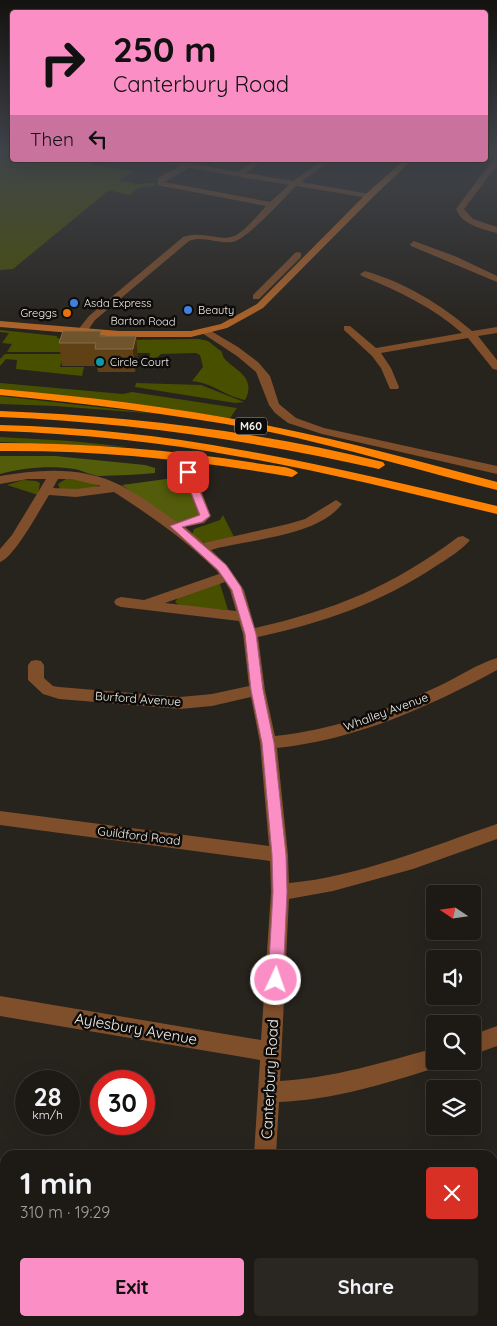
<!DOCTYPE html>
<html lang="en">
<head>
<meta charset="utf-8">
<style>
	:root { --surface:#1d1a16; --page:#2a2723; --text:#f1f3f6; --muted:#a0a1a1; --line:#3b3835; --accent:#fb8fc5 }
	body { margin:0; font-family:Quicksand,sans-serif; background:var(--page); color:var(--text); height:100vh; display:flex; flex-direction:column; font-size:19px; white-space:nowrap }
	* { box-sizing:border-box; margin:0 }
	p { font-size:16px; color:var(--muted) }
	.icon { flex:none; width:28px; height:28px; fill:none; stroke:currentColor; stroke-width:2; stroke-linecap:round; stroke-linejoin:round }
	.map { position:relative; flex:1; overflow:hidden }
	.details { position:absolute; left:0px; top:1150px; width:498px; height:176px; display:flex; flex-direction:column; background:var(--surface); border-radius:15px 15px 0 0; box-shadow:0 5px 20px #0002,0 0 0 1px var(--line) }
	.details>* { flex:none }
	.hud { position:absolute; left:10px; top:10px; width:478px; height:152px; border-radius:5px; box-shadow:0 5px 20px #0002,0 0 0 1px var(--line); background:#fb8fc5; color:#111; overflow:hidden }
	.needle { width:32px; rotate:283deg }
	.buttons { position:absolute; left:426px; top:885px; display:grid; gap:10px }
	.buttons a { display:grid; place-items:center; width:55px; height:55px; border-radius:5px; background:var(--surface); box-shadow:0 5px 20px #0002,0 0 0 1px var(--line); font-size:25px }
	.speed { position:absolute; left:15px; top:1070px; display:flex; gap:10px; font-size:25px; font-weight:700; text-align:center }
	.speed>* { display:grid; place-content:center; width:65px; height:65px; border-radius:50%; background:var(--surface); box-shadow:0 5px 20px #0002,0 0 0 1px var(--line); line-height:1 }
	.speed small { font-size:12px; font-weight:400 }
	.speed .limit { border:8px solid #d22; background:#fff; color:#111 }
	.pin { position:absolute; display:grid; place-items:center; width:42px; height:42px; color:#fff; margin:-21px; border-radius:10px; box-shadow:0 2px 8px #0006 }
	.me { position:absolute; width:55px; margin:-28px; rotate:3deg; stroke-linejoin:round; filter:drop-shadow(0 0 4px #0008) }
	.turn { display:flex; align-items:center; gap:18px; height:105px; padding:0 20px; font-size:22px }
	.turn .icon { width:65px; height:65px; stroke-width:2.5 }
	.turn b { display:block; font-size:35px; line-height:42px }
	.then { display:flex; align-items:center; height:48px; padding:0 20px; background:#0003; gap:10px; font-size:19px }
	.round { display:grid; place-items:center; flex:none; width:52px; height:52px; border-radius:5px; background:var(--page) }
	.summary { display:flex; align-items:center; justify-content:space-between; height:85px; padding:0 20px }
	h1 { font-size:30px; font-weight:800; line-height:38px }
	.primary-button { display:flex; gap:10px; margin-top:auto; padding:10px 20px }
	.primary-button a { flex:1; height:58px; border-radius:5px; background:var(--accent); color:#111; font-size:20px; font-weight:800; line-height:58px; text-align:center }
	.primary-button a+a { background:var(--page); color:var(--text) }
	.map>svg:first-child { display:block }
</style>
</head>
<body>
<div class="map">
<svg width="497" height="1326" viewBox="0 0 497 1326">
	<rect width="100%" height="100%" fill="#27231d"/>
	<path fill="#485000" d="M0,150h12v10h85l-6,5 43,6 -15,9 19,4 17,-2 1,3 -17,3 -10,7 -20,-5 -96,79 -13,1z
		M0,330l57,6v2l12,2 43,12h-105l5,-8 -10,-1 7,-10 -9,-1z
		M199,339l9,2 14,11c0,15 38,20 23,48 -20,-4 -32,-17 -53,-19l11,-14 -3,-12 -4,-2 -35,1 -10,9h-2l1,-10h-33l3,-13z
		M5,354h59l-4,13h24l-2,9 -66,-7 1,-9 -11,-1 -6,7v-7z
		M0,383l123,11 9,-2 105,16 -7,10 -122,-17 -108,-11z
		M136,383l65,2 43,17 -9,1 -100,-16z
		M0,396l159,18 -104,-8 -55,-2z
		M0,437l71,4 57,6 -128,-5z
		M66,479c11,0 24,1 32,7l-1,2 -4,2 -33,-1 -2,-5z
		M23,480l13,1 4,2 -2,12 -31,-10z
		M223,515l11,22 -27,7 -15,-9 2,-6 26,-9z
		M215,584h5l8,26 -48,-4 -5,-4 3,-4z"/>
	<path fill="#535c0a" d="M0,456h55l90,9 10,3v5c-19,2 -37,2 -55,3 -8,0 -18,-6 -26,-7 -23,-4 -52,-1 -74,5z
		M181,477l6,1 18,35 -29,13 -54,-41z"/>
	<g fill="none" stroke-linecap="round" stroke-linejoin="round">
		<path fill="#7f4e2b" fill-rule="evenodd" d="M485,150h12v3l-12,-1z
			M494,158h3v7l-33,44 9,10 24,8v6c-15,-4 -35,-8 -41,-24z
			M152,160l38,2 4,2 44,8 17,-12h9l-18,13 47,8 30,-21h9l-31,22 68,12 4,2 -4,2 -73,-12c-12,12 -49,54 -64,56 -15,2 -29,-7 -43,-1l-94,79 -9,13h-8l-1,-2 12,-15 94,-79c19,-7 38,5 51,-1 9,-3 25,-22 32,-30l-109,-21 1,-7 22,-12zM189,168l100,17 -19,17 -106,-20z
			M414,241l43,16 40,19v6l-86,-36 -1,-2z
			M298,252l3,1v4l-42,42h-6v-4l42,-42z
			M365,271c39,11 77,34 107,60l25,-4v6l-19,3 19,24v10l-4,-1 -25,-31 -87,15 10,15 8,19 -1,2h-8l-9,-21 -9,-12 -28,-26v-4h6l26,22 86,-15c-29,-26 -64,-42 -100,-57l-2,-2z
			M206,328l32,19 20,15 12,14 9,28 17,14 28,10 173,38v8l-175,-40 -34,-11 -13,-10 -6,-8 -13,-33 -19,-16 -35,-23v-4z
			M188,468l6,4 17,44 -7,7 -19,4 19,16 84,-19 17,-5 31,-19 6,4c-25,33 -93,35 -131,46l16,15 17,25 11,38c80,-18 138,-42 203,-91l5,-1 7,4c-8,10 -23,19 -34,26 -55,37 -114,57 -178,71l7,53 10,46c57,-6 111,-25 164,-50 19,-9 38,-22 58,-28v12c-68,37 -142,70 -220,78l11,107 1,28c69,-6 143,-37 208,-59v15l-84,30 -80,22 -44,8 -9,182c53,-3 104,-19 155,-33v13h9l-2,4 -7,3c-51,16 -102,32 -156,34l-3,53h-22l6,-95 -260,-44v-20l261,44 10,-148 -1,-31 -270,-36v-14l269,35 -9,-103 -9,-46 -39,9 -32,3 -121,-10 -16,-5 -15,-14v-15l3,-4 5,-1 5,1 3,4v13l9,8 6,1 121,10 32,-3 37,-8 -6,-52 -4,-13 -118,-14 -5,-2 -2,-3 2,-3 5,-2 23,3 75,-26 -2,-3c-31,-31 -66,-55 -103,-79l-38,5 -27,-2c-9,14 -35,63 -49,67v-13l12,-14 34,-56h-18l-28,5v-8c40,-7 84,-10 122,10 19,10 37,24 55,36l21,-7 -16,-43zM58,479h13l30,7 -25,3 -23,-1zM225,582l5,8 6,21 -71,-8z
			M497,1026v20l-25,9v-20z
			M0,1257l5,1v24l-5,-1z
			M225,1321h26v5h-26z"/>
		<path fill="#b26427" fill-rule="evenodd" d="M404,160h8l-40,38 -109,110 -36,20 -36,9h-72l-119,-10v-6l119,10h72l30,-7 36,-20 109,-110z"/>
		<path fill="#fe8302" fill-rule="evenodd" d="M0,389c90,8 181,19 270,37 76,15 152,36 227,56v8c-76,-19 -151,-42 -227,-58 -89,-17 -180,-28 -270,-37z
			M0,411c129,5 258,20 383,51l2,3 -6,4c-125,-28 -251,-47 -379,-52z
			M0,425c81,2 161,10 241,25 86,15 171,36 256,56v8c-85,-20 -170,-42 -256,-57 -79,-15 -160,-23 -241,-26z
			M0,443c88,0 175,7 262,21 10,2 30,2 36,9l-6,4c-97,-17 -194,-27 -292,-26z"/>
	</g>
	<path fill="#604115" d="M101,331v5h35l2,23 -3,13h-37l-1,-6h-35l-3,-23z"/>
	<path fill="#432d0f" d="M136,336l2,23 -3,13 -2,-23z"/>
	<path fill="#70542c" stroke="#846c4a" d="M63,331h38l-1,5h36l-3,13h-38l1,-6h-37z"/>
	<linearGradient id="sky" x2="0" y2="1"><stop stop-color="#151310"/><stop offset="0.45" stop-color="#41454c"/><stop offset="1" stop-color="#41454c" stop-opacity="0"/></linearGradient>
	<rect width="497" height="335" fill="url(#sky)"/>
	<path fill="#fb8fc5" stroke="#a35d80" d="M184,470h7l1,2 18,44 -8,6 -20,5 44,38 15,22 15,47 7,56 11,53 12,112 1,37 -4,88 -2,5 -5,3 -6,-3 -2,-5 5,-88 -1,-37 -10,-112 -11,-53 -6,-56 -13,-44 -14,-20 -48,-44 30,-11 -17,-43z"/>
	<g fill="#3f7fe0" stroke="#0e0c0a" stroke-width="2">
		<circle cx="74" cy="303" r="5"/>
		<circle cx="188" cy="310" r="5"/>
	</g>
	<circle fill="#e8710a" stroke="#0e0c0a" stroke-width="2" cx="67" cy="313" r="5"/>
	<circle fill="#0f9aa8" stroke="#0e0c0a" stroke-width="2" cx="100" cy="362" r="5"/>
	<g text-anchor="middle" stroke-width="5" stroke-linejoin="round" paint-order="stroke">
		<g font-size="11" fill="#f2f0eb" stroke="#0e0c0a" text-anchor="start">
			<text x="84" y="307">Asda Express</text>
			<text x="198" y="314">Beauty</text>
			<text x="57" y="317" text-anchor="end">Greggs</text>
			<text x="110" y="366">Circle Court</text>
		</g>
		<g font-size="11" fill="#f2f0eb" stroke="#0e0c0a">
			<text transform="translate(143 321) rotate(1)" y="4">Barton Road</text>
		</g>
		<rect fill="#0e0c0a" stroke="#aeaca8" stroke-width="1" x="235" y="417.5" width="32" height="17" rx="4"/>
		<g font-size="11" font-weight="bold" fill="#f2f0eb">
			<text x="251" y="430">M60</text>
		</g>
		<g font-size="12" fill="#f2f0eb" stroke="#0e0c0a">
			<text transform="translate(138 699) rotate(4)" y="4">Burford Avenue</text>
			<text transform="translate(386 712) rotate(-20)" y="4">Whalley Avenue</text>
			<text transform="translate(139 836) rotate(7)" y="4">Guildford Road</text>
		</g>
		<g font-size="15" fill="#f2f0eb" stroke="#0e0c0a">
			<text transform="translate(136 1029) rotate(10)" y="5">Aylesbury Avenue</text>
			<text transform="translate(270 1079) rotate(-87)" y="5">Canterbury Road</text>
		</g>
	</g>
</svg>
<div class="buttons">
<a><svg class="needle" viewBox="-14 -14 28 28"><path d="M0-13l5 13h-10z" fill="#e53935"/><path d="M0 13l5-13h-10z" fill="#a0a1a1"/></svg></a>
<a><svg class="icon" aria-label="sound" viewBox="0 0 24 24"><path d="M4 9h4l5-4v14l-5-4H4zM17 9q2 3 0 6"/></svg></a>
<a><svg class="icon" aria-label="search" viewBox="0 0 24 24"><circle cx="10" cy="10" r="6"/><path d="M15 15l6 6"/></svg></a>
<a><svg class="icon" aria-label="layers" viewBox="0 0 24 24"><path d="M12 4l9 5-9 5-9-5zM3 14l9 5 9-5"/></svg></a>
</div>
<div class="speed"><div>28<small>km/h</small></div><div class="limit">30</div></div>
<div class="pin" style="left:188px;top:472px;background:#d93025"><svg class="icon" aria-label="arrive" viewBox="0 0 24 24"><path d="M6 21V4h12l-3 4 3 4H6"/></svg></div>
<svg class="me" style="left:276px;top:980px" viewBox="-20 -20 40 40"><circle r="17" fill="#fb8fc5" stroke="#fff" stroke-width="3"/><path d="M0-11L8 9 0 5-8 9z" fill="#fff"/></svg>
<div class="hud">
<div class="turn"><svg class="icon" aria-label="right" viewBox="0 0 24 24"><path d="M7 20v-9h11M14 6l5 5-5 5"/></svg><div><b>250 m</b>Canterbury Road</div></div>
<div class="then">Then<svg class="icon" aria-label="left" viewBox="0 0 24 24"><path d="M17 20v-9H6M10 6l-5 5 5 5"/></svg></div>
</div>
<section class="details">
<div class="summary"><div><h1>1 min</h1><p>310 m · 19:29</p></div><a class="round" style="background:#d93025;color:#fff"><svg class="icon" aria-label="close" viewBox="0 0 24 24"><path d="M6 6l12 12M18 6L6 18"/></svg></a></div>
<div class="primary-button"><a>Exit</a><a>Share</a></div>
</section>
</div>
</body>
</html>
